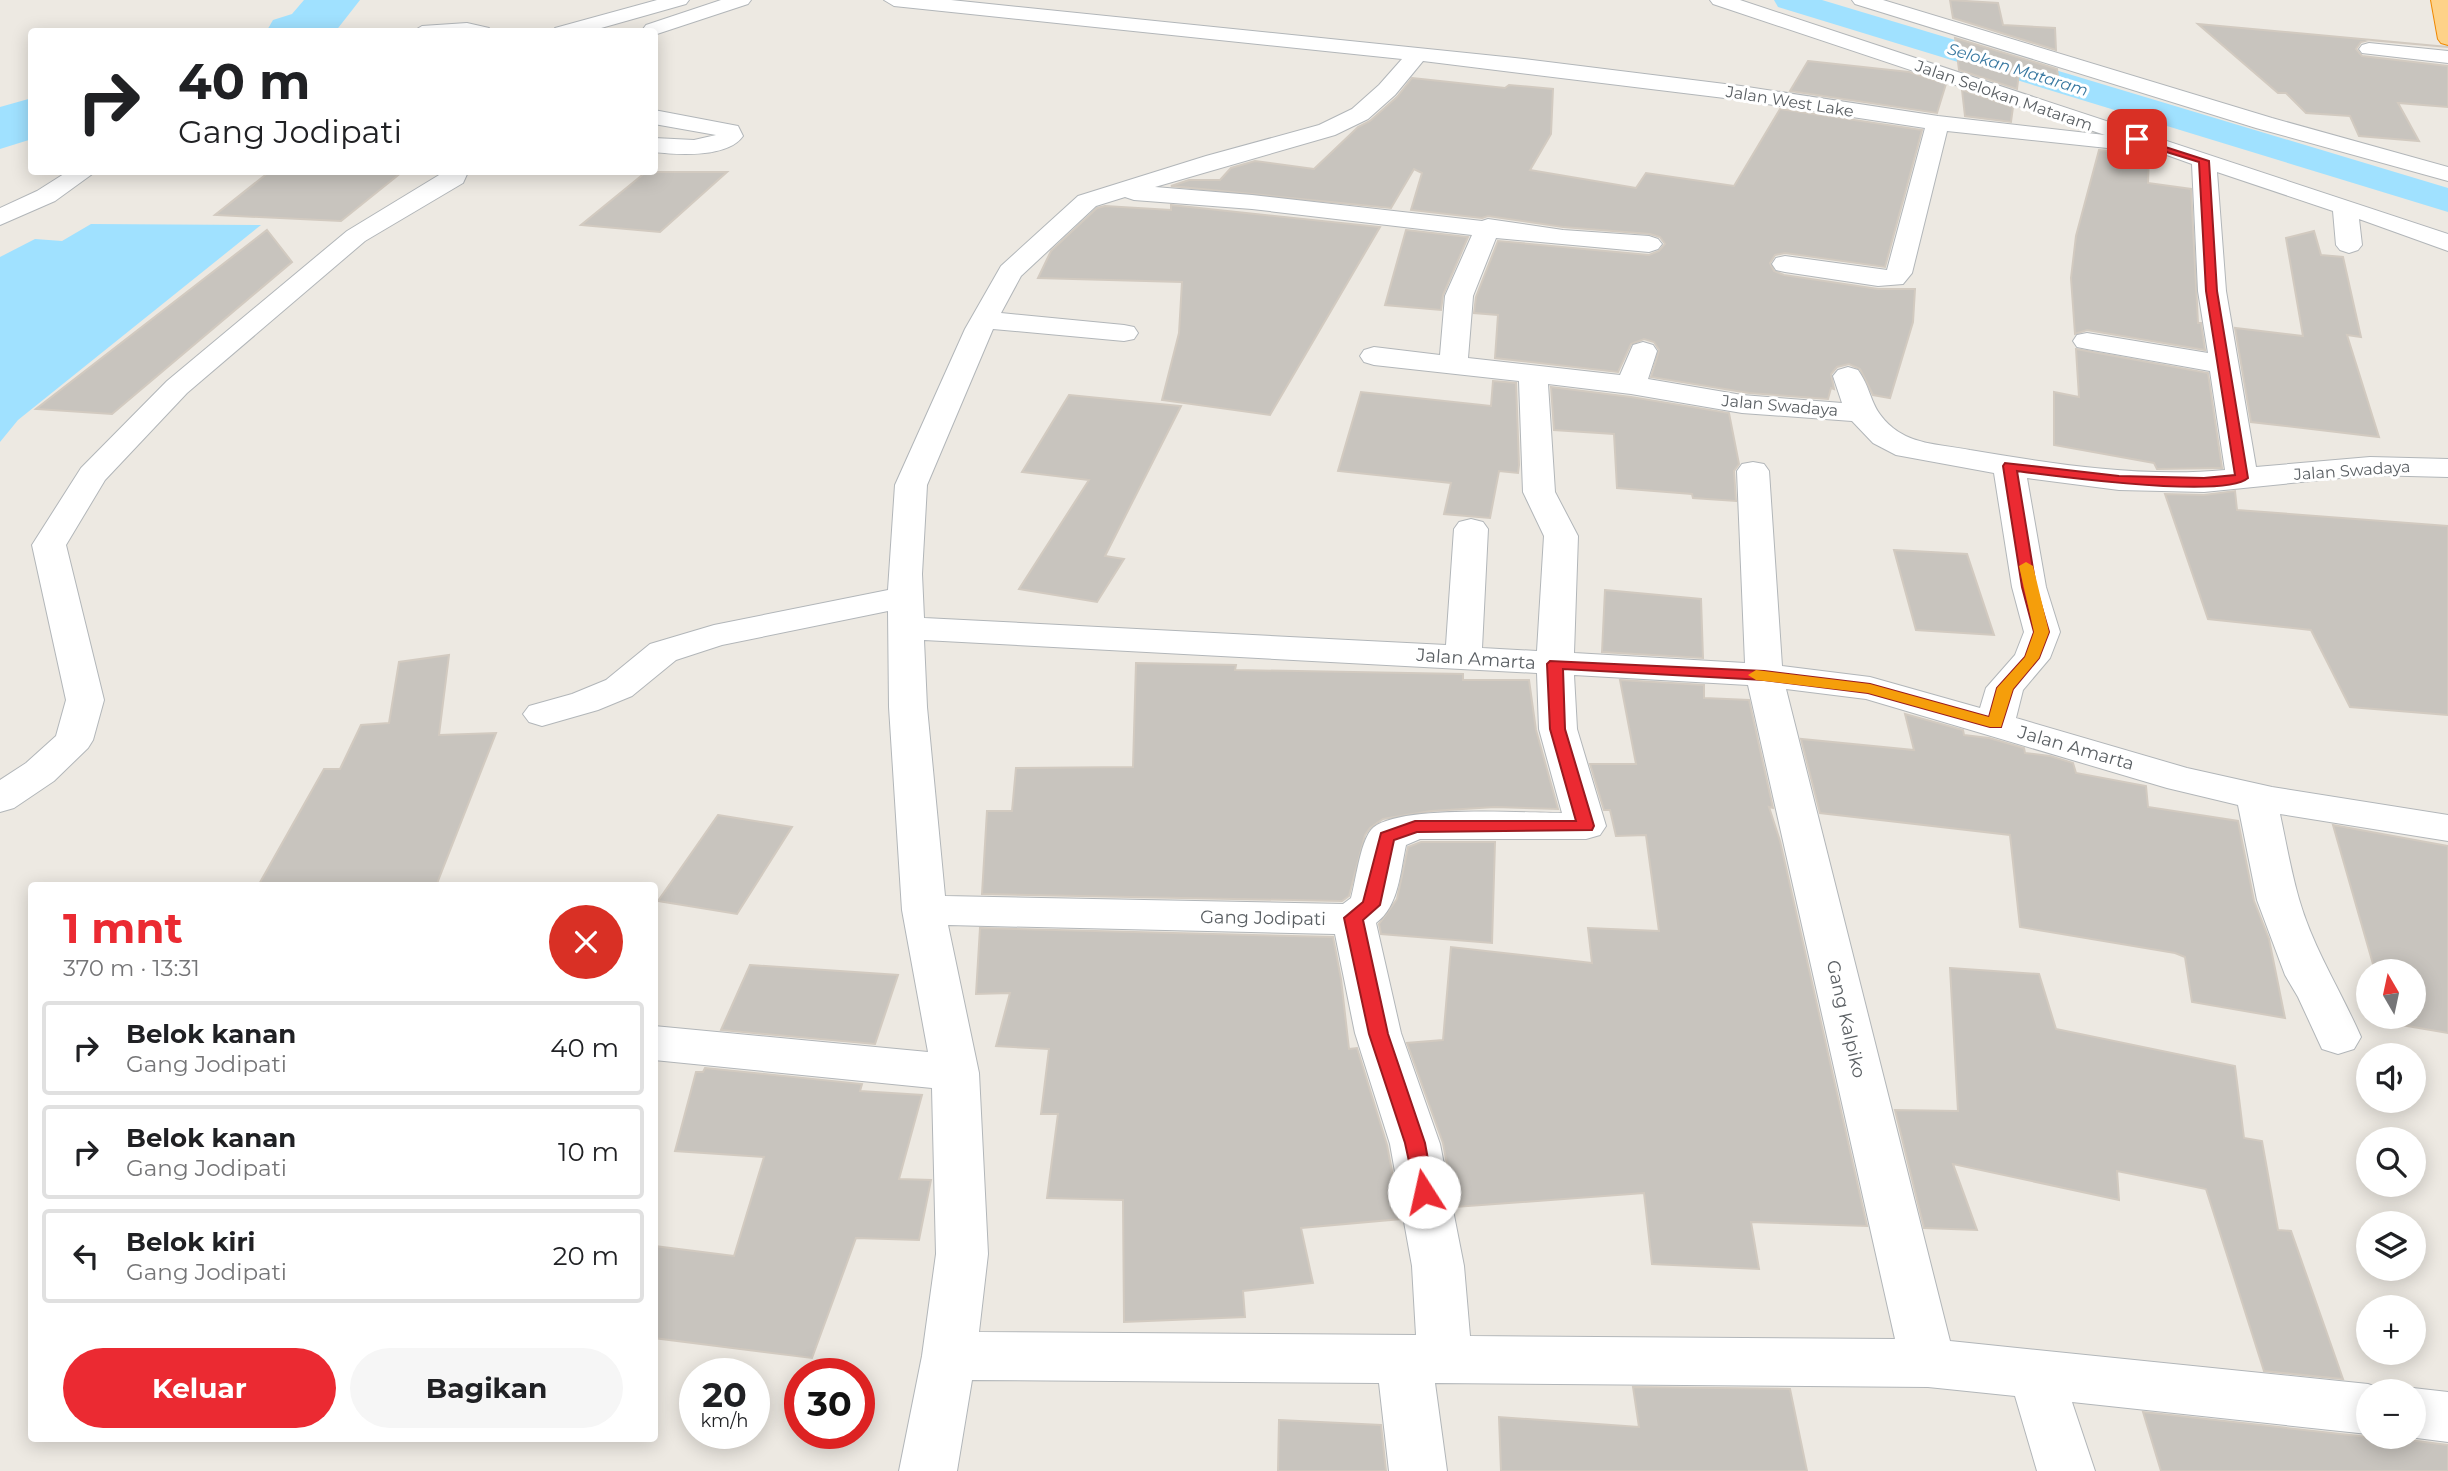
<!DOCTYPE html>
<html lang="id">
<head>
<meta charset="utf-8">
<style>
	:root { --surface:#fff; --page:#f6f6f6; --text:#202124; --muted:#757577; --line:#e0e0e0; --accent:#eb2a32 }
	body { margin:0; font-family:Montserrat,sans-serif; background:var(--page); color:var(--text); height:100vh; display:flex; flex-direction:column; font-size:26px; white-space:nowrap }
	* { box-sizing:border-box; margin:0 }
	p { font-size:23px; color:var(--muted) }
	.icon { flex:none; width:38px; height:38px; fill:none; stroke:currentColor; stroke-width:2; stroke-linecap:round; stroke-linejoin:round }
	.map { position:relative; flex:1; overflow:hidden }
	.sheet { position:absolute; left:28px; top:882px; width:630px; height:560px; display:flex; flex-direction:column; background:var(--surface); border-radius:7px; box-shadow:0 4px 18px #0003 }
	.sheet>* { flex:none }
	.banner { position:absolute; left:28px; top:28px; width:630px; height:147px; border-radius:7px; box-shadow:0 4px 18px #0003; background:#fff; color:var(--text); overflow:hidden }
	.needle { width:46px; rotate:351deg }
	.buttons { position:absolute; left:2356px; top:959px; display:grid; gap:14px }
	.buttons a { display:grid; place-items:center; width:70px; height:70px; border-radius:50%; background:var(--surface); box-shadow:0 4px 18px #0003; font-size:35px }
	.speed { position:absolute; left:679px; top:1358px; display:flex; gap:14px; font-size:35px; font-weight:700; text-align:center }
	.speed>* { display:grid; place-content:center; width:91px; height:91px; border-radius:50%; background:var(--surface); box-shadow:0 4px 18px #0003; line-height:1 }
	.speed small { font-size:18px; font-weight:400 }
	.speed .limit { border:10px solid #d22; background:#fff; color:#111 }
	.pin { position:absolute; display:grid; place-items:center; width:60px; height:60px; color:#fff; margin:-30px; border-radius:14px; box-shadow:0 4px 10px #0006 }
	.me { position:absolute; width:77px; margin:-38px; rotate:350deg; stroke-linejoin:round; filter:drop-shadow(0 0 5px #0008) }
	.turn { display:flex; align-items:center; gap:24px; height:147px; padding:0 35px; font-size:32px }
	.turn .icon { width:91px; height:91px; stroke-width:2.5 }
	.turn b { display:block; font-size:49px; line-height:60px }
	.round { display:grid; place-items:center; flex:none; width:74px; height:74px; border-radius:37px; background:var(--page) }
	.head { display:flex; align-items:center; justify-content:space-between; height:119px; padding:0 35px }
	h1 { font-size:42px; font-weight:700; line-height:52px; color:var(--accent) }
	.primary-button { display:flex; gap:14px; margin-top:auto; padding:14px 35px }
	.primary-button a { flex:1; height:80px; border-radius:42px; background:var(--accent); color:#fff; font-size:28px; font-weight:700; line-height:80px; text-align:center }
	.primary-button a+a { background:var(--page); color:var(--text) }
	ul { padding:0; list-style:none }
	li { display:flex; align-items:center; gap:21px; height:94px; margin:0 14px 10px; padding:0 21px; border:4px solid var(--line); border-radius:7px }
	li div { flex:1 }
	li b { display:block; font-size:26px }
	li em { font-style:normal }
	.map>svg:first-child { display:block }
</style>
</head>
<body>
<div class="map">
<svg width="2448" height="1471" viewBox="0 0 2448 1471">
	<rect width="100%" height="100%" fill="#ede9e2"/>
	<path fill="#a0e1ff" d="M91,224l170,1 -243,195 -18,22v-185l35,-18 27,2z"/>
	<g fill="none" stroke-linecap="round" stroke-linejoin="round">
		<path fill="#a0e1ff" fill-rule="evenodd" d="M1774,0h48l626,188v24l-670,-205z"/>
		<path fill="#a0e1ff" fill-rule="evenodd" d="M304,0h56l-25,32h-69l7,-12 19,-6z
			M32,98v41l-32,10v-42z"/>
	</g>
	<path fill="#c8c4be" stroke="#d2cac0" stroke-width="2" d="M1950,0l48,3 5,22 52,3 1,22 -103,-32z
		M2198,24l250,23 -79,-7 -8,2 -5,7 6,7 86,10v41l-50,-4 21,38 -60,-5 -9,-20 -44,-3 -20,-20h-8z
		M1955,38l102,31 1,7 -39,-3 -2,16 -58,-19z
		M1808,61l101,11 37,12 -9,29 -147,-22z
		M1412,78l93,10 4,-3 44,4 -2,45 -21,36 106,18 10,-15 88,13 46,-77 142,21 -37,137 -100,-14 -10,2 -5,8 4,8 10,4 94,14h37l-2,33 -23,76 -17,-3 -13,-26 -11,-5 -12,3 -6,7 3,15 -3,-1 -3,11 -79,-6 -98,-16 8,-27 -5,-8 -10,-3 -13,5 -13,28 -123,-14 3,-43 -24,-2 2,-16 22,-56 151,14 10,-4 6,-7 -5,-7 -10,-3 -87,-7 -75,-11 -6,2 -71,-8 11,-37 -8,-4 -23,39 -220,-22 18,-6h31l11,-12 24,-7 59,8 44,-42 12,-6 27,-24z
		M1962,90l51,17 -2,15 -46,-6z
		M2099,150l50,5 -1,28 43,6 7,134h3l4,27 -118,-20 -12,4 -4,-56 5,-42z
		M269,172h133l-61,49 -126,-6z
		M646,172h81l-67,60 -79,-7z
		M1171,205l209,22 -110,188 -108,-15 17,-67 3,-51 -144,-4 13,-27 46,-43 8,-2 66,4z
		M267,230l25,32 -180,152 -76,-5z
		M1406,230l62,7 -25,58 -2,15 -56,-5z
		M2314,231l7,24 22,2 18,80 -14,-2 32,102 -128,-15 -16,-94 68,8 -17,-98z
		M2076,349l132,24 14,95 -65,1 -3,-6 -100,-18v-53l25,5z
		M1493,381l23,2 3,82 -1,8 -19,-2 -9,47 -46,-4 7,-31 -113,-12 23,-79 130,14z
		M1551,387l80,10 98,16 10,51 -5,7 2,30 -43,-3 -1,-4 -75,-6 -3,-54 -60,-4z
		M1069,395l112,11 -76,150 19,3 -27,43 -78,-13 70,-109 -67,-8z
		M2235,491l2,19 211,16v189l-98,-8 -39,-77 -103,-11 -43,-125 39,1z
		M1894,550l73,4 27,81 -78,-5z
		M1605,590l96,9 2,59 -101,-6z
		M449,655l-10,80 57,-2 -60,153h-178l66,-117h16l21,-44 28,-2 10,-61z
		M1136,663l100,2 -1,5 228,4v6h66l7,50 22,79 -63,-2 -64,4 -48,8 -13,9 -5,7 -16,61 -7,5 -360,-7 5,-83h25l4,-43 117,-1z
		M1620,680l84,5v13l45,2 24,108 -4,-1 11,34 87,385 -116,-4 8,47 -107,-5 -8,-71 -189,14 -12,-64 -36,-100 36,-3 8,-93 141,16 -4,-35 71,3 -13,-96 -30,1 -6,-26h-6l-14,-46h46z
		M1905,714l58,16 1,5 25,3 35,10 1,5 25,3 23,7 3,10 70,13 2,21 90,14 16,80 15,38 16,79 -93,-16 -7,-45 -10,-4 -155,-26 -10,-92 -190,-22 -19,-74 113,11z
		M718,815l74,12 -55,87 -79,-13z
		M2333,825l115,21v187l-58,-10 -2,-6h25v-46h-38z
		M1421,842h74l-3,101 -111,-9 -2,-10 18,-25 11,-52z
		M980,928l353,9 8,42 8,70 8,-1 30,97 14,74 -100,9 12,55 -70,8 2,26 -121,5 -1,-122 -76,-2 11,-84h-17l8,-65 -53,-3 14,-53 -34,1z
		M750,965l148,10 -23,69 -154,-14z
		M1950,968l89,6 17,55 179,37 9,72 18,3 16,89 13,1 52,148 -79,-8 -58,-182 -89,-18 2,29 -166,-36 24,66 -53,-2 -29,-118 63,1z
		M705,1068l157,16 -2,7 62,4 -23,84 32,1 -12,60 -63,-2 -44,120 -158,-20v-92l80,10 30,-99 -89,-6 21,-79h7z
		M1633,1387l157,2 17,82h-306l-2,-54 140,10z
		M2143,1412l225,25h38l3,3 39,5v26h-287z
		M1279,1420l102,5 5,46h-108z"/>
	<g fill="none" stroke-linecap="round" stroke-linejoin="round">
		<defs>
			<path id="minor" d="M657,0h32l-3,4 -99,28h-35l3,-4z
				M721,0h30l-3,4 -88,29 -6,2v-3l-11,-3 3,-4z
				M884,0h67l564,58 226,28 197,30 167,19 -392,-131 -3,-4h30l708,234v17l-89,-32 3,26 -4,5 -9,3 -9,-3 -4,-5 -3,-34 -116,-39 9,119 30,176 114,-10 78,2v18l-78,-2 -166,17 -85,-2 -92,-12 19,109 14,45 -10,26 -27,32 -7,28 171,50 85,19 176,28v26l-168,-27c6,28 11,57 19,85 14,49 42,92 62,138l-7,12 -16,5 -16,-5 -24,-52 -13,-22 -28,-75 -19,-95 -71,-17 -301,-89 -80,-10 164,652 418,43 20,7h-20v43l-296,-32 23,69h-58l-22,-75 -87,-9 -493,-4 12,88h-58l-10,-88 -407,-3 -15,91h-58l23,-115 14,-102 -4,-166 -278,-28v-34l274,26 -26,-142 -13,-203 -1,-96 -166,34 -46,15 -44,36 -34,14 -56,16 -13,-4 -6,-8 6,-8 43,-12 34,-14 44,-36 64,-19 174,-35 7,-105 70,-156 36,-63 77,-70 128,-40 113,-31 33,-16 27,-24 23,-26 -508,-53zM1423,61l318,39 184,28 -38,142 -102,-14 -9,2 -4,6 4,6 9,2 93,14 25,-2 9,-11 35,-142 217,23 28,10 6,127 10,62 -121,-20 -10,2 -4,6 4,6 10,2 123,22 15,99c-84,8 -172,-6 -255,-20 -25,-5 -56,-5 -77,-22 -25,-21 -19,-35 -35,-58l-10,-3 -10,3 -5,6 9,27 -100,-8 -94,-16 9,-28 -4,-6 -10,-3 -10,3 -13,30 -152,-17 5,-62 23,-58 153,14 9,-3 4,-5 -4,-5 -9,-3 -86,-6 -75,-11 -6,2 -230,-26 -97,-8 180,-52 33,-16 27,-24zM1125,197l9,3 118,9 220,26 -27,61 -5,59 -66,-8 -10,3 -4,6 4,6 10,3 145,16 4,111 21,44 -7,115 -55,-3 6,-119 -5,-7 -12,-3 -12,3 -5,7 -8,116 -522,-27 -2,-44 5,-89 66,-156 131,12 10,-2 4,-6 -4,-6 -10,-2 -123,-12 20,-37 75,-70zM1548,384l83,10 111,19 110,8 21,22 23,12 98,18 18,114 12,45 -9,23 -29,33 -6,20 -110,-31 -88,-11 -13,-195 -5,-7 -11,-2 -11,2 -5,7 8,192 -171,-10 4,-117 -23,-44zM924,640l613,33 2,56 23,84c-37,0 -170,-9 -191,17 -11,14 -15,50 -20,68l-8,6 -398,-8 -18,-189zM1574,675l174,10 147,654 -425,-3 -6,-70 -24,-122 -39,-111 -25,-110c23,-17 24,-51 30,-78l14,-6h166l14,-4 6,-9 -29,-97zM948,925l387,9 20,99 35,111 22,122 4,69 -437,-3 9,-78 -9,-181z
				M1852,0h31l389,118 176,49v14l-192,-53 -401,-124z
				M467,23l22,5 3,4h-80l10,-6z
				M2369,43l79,8v12l-86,-10 -3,-4 3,-4z
				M654,110l84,16 5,10c-15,22 -65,19 -89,16v-14l40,2 22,-5 -62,-11z
				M67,172h28l-40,29 -55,24v-17l37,-17z
				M444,172h24l-5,11 -98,58 -178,152 -82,87 -39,65 38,155 -11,40 -5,8 -34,33 -40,27 -14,4v-32l26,-17 30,-27 10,-36 -34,-155 49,-77 86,-87 180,-150z
				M2413,1388l35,4v50l-39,-5h4v-46h-9z"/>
			<path id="highway" d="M2431,0h17v45l-7,-2 -3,-4z"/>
		</defs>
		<use href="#minor" stroke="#b2b6b9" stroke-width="2"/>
		<use href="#highway" stroke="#ef8800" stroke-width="2"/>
		<use href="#minor" fill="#fff" fill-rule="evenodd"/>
		<use href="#highway" fill="#fed288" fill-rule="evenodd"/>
	</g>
	<path fill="#eb2a32" stroke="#991b20" stroke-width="2" d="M2134,137l75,24 8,130 31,187c-24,21 -193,-2 -231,-7l19,116 13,45 -10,26 -26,31 -12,38h-11l-122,-34 -104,-13 -201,-11 2,60 29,97 -2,4 -175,2 -23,8 -14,65 -17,15 25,114 37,109 9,49 -3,6 -7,3 -7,-3 -12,-55 -36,-109 -25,-116 19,-16 18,-69 34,-12h161l-26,-92 -3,-65 3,-3 214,10 106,13 119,33 8,-29 28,-31 9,-25 -12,-45 -19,-121 2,-3 114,13 85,2 31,-3 -29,-184 -7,-129 -65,-20z"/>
	<path fill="#f59e0b" d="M2026,562l7,4 16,66 -10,26 -26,31 -12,38h-11l-122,-34 -112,-13 -8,-5 8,-5 114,14 119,33 8,-29 28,-31 9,-25 -15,-66z"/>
	<g text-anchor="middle" stroke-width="6" stroke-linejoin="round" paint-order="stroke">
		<g font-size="16" font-style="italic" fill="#3777a0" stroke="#fff">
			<text transform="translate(2018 69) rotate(17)" y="6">Selokan Mataram</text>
		</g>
		<g font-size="16" fill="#5a5f63" stroke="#fff">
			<text transform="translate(2004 95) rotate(19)" y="6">Jalan Selokan Mataram</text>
			<text transform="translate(1790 101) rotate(9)" y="6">Jalan West Lake</text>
			<text transform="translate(1780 405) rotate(5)" y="6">Jalan Swadaya</text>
			<text transform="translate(2352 470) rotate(-4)" y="6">Jalan Swadaya</text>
		</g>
		<g font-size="18" fill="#5a5f63" stroke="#fff">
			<text transform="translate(1476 659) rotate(4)" y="6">Jalan Amarta</text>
			<text transform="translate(2076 748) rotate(16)" y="6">Jalan Amarta</text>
			<text transform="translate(1263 918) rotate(1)" y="6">Gang Jodipati</text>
			<text transform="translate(1846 1019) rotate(77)" y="6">Gang Kalpiko</text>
		</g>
	</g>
</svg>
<div class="buttons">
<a><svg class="needle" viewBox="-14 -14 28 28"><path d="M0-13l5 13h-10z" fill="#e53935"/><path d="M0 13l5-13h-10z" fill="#757577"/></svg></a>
<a><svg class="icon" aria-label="sound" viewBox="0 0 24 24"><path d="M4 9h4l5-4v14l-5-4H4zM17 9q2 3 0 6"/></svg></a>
<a><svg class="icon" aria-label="search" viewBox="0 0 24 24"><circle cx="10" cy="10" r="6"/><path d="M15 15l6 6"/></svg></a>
<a><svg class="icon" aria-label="layers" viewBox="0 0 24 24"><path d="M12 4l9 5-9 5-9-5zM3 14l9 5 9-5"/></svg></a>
<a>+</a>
<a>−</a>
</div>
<div class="speed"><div>20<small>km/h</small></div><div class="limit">30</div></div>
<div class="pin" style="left:2137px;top:139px;background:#d93025"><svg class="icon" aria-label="arrive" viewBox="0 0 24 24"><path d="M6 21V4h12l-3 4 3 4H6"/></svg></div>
<svg class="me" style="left:1424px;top:1192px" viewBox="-20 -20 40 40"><circle r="19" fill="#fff"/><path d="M0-13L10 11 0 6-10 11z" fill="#eb2a32"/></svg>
<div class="banner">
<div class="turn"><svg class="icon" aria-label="right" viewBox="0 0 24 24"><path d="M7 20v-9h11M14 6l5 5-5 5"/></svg><div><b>40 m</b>Gang Jodipati</div></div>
</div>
<section class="sheet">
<div class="head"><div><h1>1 mnt</h1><p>370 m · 13:31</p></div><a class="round" style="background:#d93025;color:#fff"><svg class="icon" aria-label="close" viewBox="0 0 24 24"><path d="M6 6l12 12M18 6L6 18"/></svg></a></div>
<ul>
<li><svg class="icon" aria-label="right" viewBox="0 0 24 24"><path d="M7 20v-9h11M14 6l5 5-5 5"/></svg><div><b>Belok kanan</b><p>Gang Jodipati</p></div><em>40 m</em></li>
<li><svg class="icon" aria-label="right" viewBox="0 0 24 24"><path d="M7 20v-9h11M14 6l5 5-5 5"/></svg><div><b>Belok kanan</b><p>Gang Jodipati</p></div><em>10 m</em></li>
<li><svg class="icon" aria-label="left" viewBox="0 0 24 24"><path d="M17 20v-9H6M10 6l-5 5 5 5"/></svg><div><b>Belok kiri</b><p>Gang Jodipati</p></div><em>20 m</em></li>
</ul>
<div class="primary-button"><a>Keluar</a><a>Bagikan</a></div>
</section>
</div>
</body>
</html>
